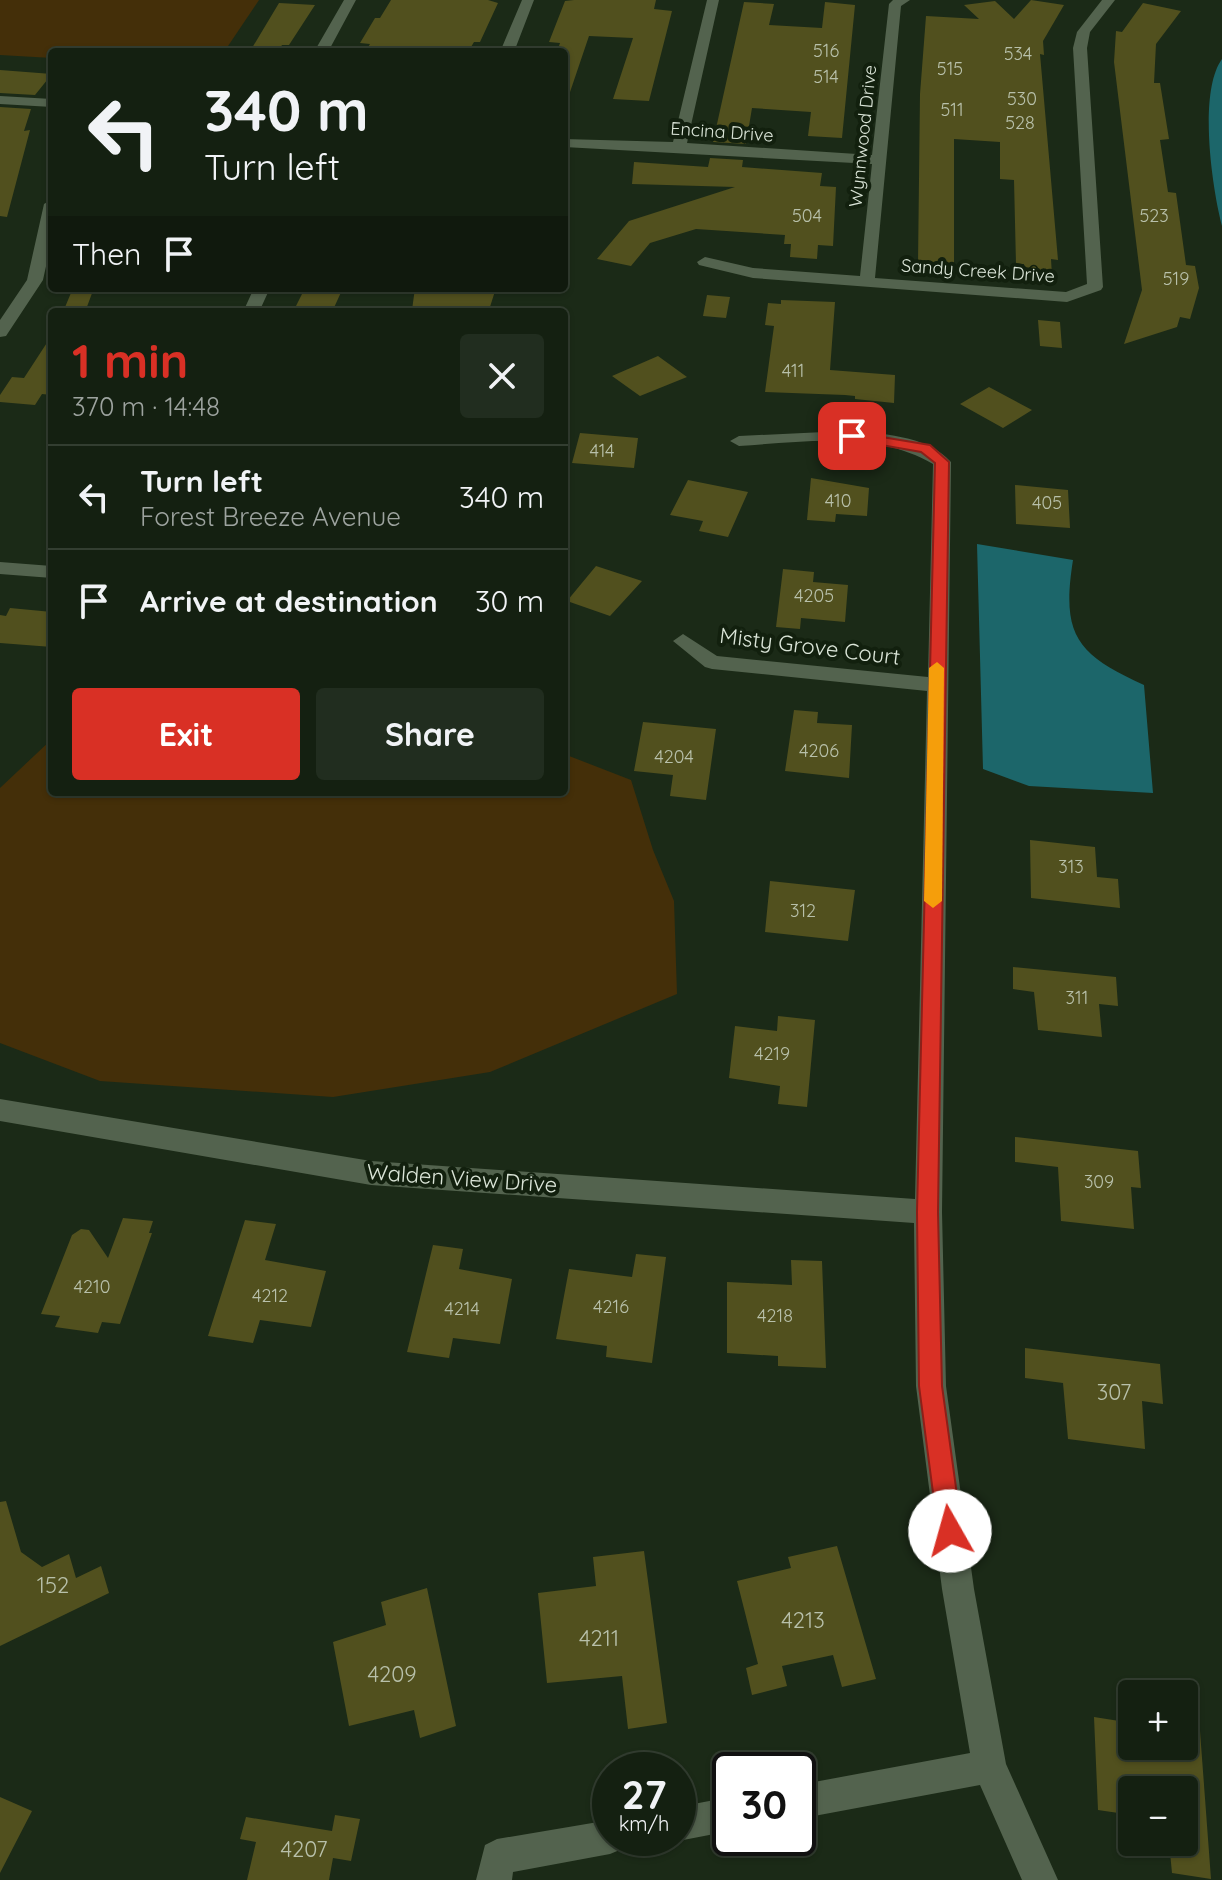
<!DOCTYPE html>
<html lang="en">
<head>
<meta charset="utf-8">
<style>
	:root { --surface:#142011; --page:#212d1f; --text:#f1f3f6; --muted:#9da39f; --line:#333e31; --accent:#d93025 }
	body { margin:0; font-family:Quicksand,sans-serif; background:var(--page); color:var(--text); height:100vh; display:flex; flex-direction:column; font-size:30px; white-space:nowrap }
	* { box-sizing:border-box; margin:0 }
	p { font-size:26px; color:var(--muted) }
	.icon { flex:none; width:44px; height:44px; fill:none; stroke:currentColor; stroke-width:2; stroke-linecap:round; stroke-linejoin:round }
	.map { position:relative; flex:1; overflow:hidden }
	.side { position:absolute; left:48px; top:308px; width:520px; height:488px; display:flex; flex-direction:column; background:var(--surface); border-radius:8px; box-shadow:0 2px 6px #0004,0 0 0 2px var(--line) }
	.side>* { flex:none }
	.top-card { position:absolute; left:48px; top:48px; width:520px; height:244px; border-radius:8px; box-shadow:0 2px 6px #0004,0 0 0 2px var(--line); background:#142011; color:var(--text); overflow:hidden }
	.controls { position:absolute; left:1118px; top:1680px; display:grid; gap:16px }
	.controls a { display:grid; place-items:center; width:80px; height:80px; border-radius:8px; background:var(--surface); box-shadow:0 2px 6px #0004,0 0 0 2px var(--line); font-size:40px }
	.speed { position:absolute; left:592px; top:1752px; display:flex; gap:16px; font-size:40px; font-weight:700; text-align:center }
	.speed>* { display:grid; place-content:center; width:104px; height:104px; border-radius:50%; background:var(--surface); box-shadow:0 2px 6px #0004,0 0 0 2px var(--line); line-height:1 }
	.speed small { font-size:20px; font-weight:400 }
	.speed .limit { border:4px solid #111; border-radius:12px; background:#fff; color:#111 }
	.pin { position:absolute; display:grid; place-items:center; width:68px; height:68px; color:#fff; margin:-34px; border-radius:16px; box-shadow:0 4px 12px #0006 }
	.me { position:absolute; width:88px; margin:-44px; rotate:353deg; stroke-linejoin:round; filter:drop-shadow(0 0 6px #0008) }
	.turn { display:flex; align-items:center; gap:28px; height:168px; padding:0 24px; font-size:36px }
	.turn .icon { width:104px; height:104px; stroke-width:2.5 }
	.turn b { display:block; font-size:56px; line-height:68px }
	.then { display:flex; align-items:center; height:76px; padding:0 24px; background:#0003; gap:16px; font-size:30px }
	.round { display:grid; place-items:center; flex:none; width:84px; height:84px; border-radius:8px; background:var(--page) }
	.summary { display:flex; align-items:center; justify-content:space-between; height:136px; padding:0 24px }
	h1 { font-size:48px; font-weight:700; line-height:60px; color:var(--accent) }
	.cta { display:flex; gap:16px; margin-top:auto; padding:16px 24px }
	.cta a { flex:1; height:92px; border-radius:8px; background:var(--accent); color:#fff; font-size:32px; font-weight:700; line-height:92px; text-align:center }
	.cta a+a { background:var(--page); color:var(--text) }
	ul { padding:0; list-style:none }
	li { display:flex; align-items:center; gap:24px; height:104px; padding:0 24px; border-top:2px solid var(--line) }
	li div { flex:1 }
	li b { display:block; font-size:30px }
	li em { font-style:normal }
	.map>svg:first-child { display:block }
</style>
</head>
<body>
<div class="map">
<svg width="1222" height="1880" viewBox="0 0 1222 1880">
	<rect width="100%" height="100%" fill="#1b2a17"/>
	<path fill="#442f09" d="M0,0h259l-35,52h-172v6l-52,-3z
		M52,739v53h512v-38l67,26 22,70 21,51 3,93 -187,78 -157,25 -233,-16 -100,-38v-255z"/>
	<path fill="#1c666a" d="M1222,59v167c-10,-38 -24,-134 0,-167z
		M977,544l96,16c-12,76 4,94 71,125l9,108 -124,-7 -46,-17z"/>
	<path fill="#51501e" d="M391,0h97l10,3 -18,39h-6l-6,10h-103l5,-8 -10,-1 15,-25h5z
		M574,0h82l-2,9 18,2 -23,90 -36,-2 20,-61 -44,-2 -21,62 -4,-1v-45h-7l3,-9 -11,-1 16,-41z
		M1031,0l33,5 -21,36 1,14 -4,-1 18,206 -7,-1 1,17 -27,-2 -1,-10h-8l-2,-84 -14,-1v-37l-46,-3v128l-36,-2 2,-171 6,-78 53,3 -15,-14 31,-4 19,18z
		M744,2l30,2 -5,21 53,3 3,-26 30,3 -13,133 -34,-2 3,-24 -59,-4 -6,36 -33,-2z
		M279,3l36,2 -26,40h-7l-3,5 -27,-2z
		M1143,3l38,8 -25,33 -2,39h6l9,56 -9,1 8,52 8,1 10,72 9,1 4,22 -9,31 -10,-2 -3,10 -53,17 18,-54 -28,-228 2,-31 6,1z
		M0,70l52,4 -17,21 -35,-2z
		M0,107l31,2 -7,22 6,-1 -23,87 -7,-1z
		M710,158l33,2 -1,7 80,6 -2,13 16,1 -3,59 -15,-1 -1,14 -27,-2 1,-13h-7l1,-9 -89,-6 -46,14 -19,23 -34,-7 32,-38 106,-34 -103,-3 2,-22 74,5z
		M73,288h21l-9,24h-22z
		M305,288h38l-11,24h-39z
		M415,288h81l-7,22 -14,-1 -1,3 -62,-2z
		M707,295l23,2 -4,21 -23,-2z
		M781,300l54,2 -5,68 65,5 -1,28 -39,-4v-3l-10,-1 -80,-3 9,-66 -9,-1 3,-22 13,1z
		M1038,320l22,2 2,26 -22,-2z
		M52,335v60l-10,-1 -7,11 -35,-3v-7l12,-18 12,1z
		M658,356l29,21 -47,19 -28,-20z
		M989,387l43,23 -29,18 -43,-24z
		M580,433l58,5 -4,30 -62,-5z
		M811,478l58,10 -2,28 -31,-2 -1,8 -28,-2z
		M688,480l60,12 -20,45 -29,-6 4,-10 -33,-6z
		M1015,485l53,5 2,38 -54,-4z
		M596,566l46,15 -32,35 -43,-15z
		M783,569l31,3 -1,10 35,3 -3,37 -44,-4 -1,11 -24,-2z
		M10,608l42,4v35l-52,-4v-28l6,1z
		M794,710l24,2 -1,11 35,2 -3,53 -64,-7z
		M643,722l73,7 -10,71 -36,-4 3,-21 -39,-4z
		M1030,840l65,7 2,30 21,2 2,29 -89,-10z
		M770,881l85,9 -7,51 -83,-9z
		M1013,967l103,10 2,29 -19,-2 3,33 -64,-7 -4,-38 -21,-3z
		M778,1016l37,4 -8,87 -29,-3 2,-18 -51,-8 6,-52 42,5z
		M1015,1137l123,14 3,37 -10,-1 3,42 -73,-8 -3,-54 -43,-5z
		M123,1218l30,3 -4,12h3l-32,91 -18,-2 -4,11 -43,-6 5,-11 -19,-2 31,-79 9,-6 8,1 19,28z
		M245,1220l31,4 -11,36 61,11 -15,56 -51,-7 -7,23 -45,-7z
		M433,1245l30,4 -4,20 53,10 -12,65 -47,-6 -4,20 -42,-6z
		M636,1254l30,3 -14,106 -46,-6 1,-11 -51,-7 13,-70 63,8z
		M791,1260l31,1 4,107 -48,-2v-10l-51,-3v-71l65,3z
		M1025,1348l135,16 3,40 -21,-3 3,48 -77,-10 -5,-56 -38,-5z
		M6,1501l15,51 21,15 27,-13 7,24 25,-12 8,27 -109,53v-144z
		M837,1546l39,133 -34,8 -9,-32 -51,11 5,20 -35,9 -6,-27 12,-4 -21,-83 54,-13 -3,-11z
		M644,1551l23,172 -39,6 -6,-53 -75,7 -9,-90 58,-7 -3,-29z
		M427,1588l29,138 -36,12 -6,-28 -65,16 -16,-84 53,-17 -5,-23z
		M1094,1717l38,6v23h52v-15h16l11,148 -39,-6 -3,-31h15v-52h-52v25l-34,-5z
		M0,1797l32,14 -32,62z
		M335,1815l25,4 -9,42 -18,-3 -4,22h-82l9,-38 -16,-3 6,-22 86,14z"/>
	<g fill="none" stroke-linecap="round" stroke-linejoin="round">
		<path fill="#53634e" fill-rule="evenodd" d="M344,0h12l-28,52h-14z
			M522,0h12l-20,52h-14z
			M707,0h12l-32,143 185,12 17,-151 4,-4h17l-9,6 -26,272 191,14 21,-8 -14,-236 4,-16 25,-32h13l-25,32 -3,16 16,239 -2,3 -34,12 -314,-24 -54,-13 -2,-3 8,-5 48,11 107,8 12,-112 -308,-17v-8l109,3z
			M0,96l52,3v8l-52,-3z
			M52,199v40l-9,41 -37,56 -6,1v-17l27,-40 17,-76z
			M254,288h16l-11,24h-16z
			M845,431c34,2 82,4 106,31l-9,750 4,174 28,203 32,175 52,116h-36l-42,-95 -182,34v-34l172,-32 -28,-164 -26,-203 -2,-163 -543,-38 -371,-64v-22l371,62 544,38 12,-508 -215,-22 -7,-2 -32,-26 10,-7 34,22 211,21 5,-213c-57,-34 -131,-22 -194,-18l-9,-5 9,-5z
			M0,562l52,4v12l-52,-4z
			M730,1797v34l-52,10 -8,-3h8v-31z
			M610,1820v18h17l-5,11 -12,5 -97,18 -1,8h-36l9,-35 12,-6z"/>
	</g>
	<path fill="#d93025" stroke="#8d1f18" stroke-width="2" d="M852,432l78,13 19,17 -11,750 4,174 20,145 -4,8 -8,4 -9,-4 -3,-8 -19,-145 -2,-174 18,-749 -14,-11 -74,-13v-6z"/>
	<path fill="#f59e0b" d="M937,662l7,6 -2,233 -9,7 -9,-7 5,-233z"/>
	<g text-anchor="middle" stroke-width="8" stroke-linejoin="round" paint-order="stroke">
		<g font-size="18" fill="#b8c0aa">
			<text x="826" y="57">516</text>
			<text x="1018" y="60">534</text>
			<text x="950" y="75">515</text>
			<text x="826" y="83">514</text>
			<text x="1022" y="105">530</text>
			<text x="952" y="116">511</text>
			<text x="1020" y="129">528</text>
			<text x="807" y="222">504</text>
			<text x="1154" y="222">523</text>
			<text x="1176" y="285">519</text>
			<text x="793" y="377">411</text>
			<text x="602" y="457">414</text>
			<text x="838" y="507">410</text>
			<text x="1047" y="509">405</text>
			<text x="814" y="602">4205</text>
			<text x="819" y="757">4206</text>
			<text x="674" y="763">4204</text>
			<text x="1071" y="873">313</text>
			<text x="803" y="917">312</text>
			<text x="1077" y="1004">311</text>
			<text x="772" y="1060">4219</text>
			<text x="1099" y="1188">309</text>
			<text x="92" y="1293">4210</text>
			<text x="270" y="1302">4212</text>
			<text x="611" y="1313">4216</text>
			<text x="462" y="1315">4214</text>
			<text x="775" y="1322">4218</text>
		</g>
		<g font-size="18" fill="#dbe5d8" stroke="#12200e">
			<text transform="translate(722 132) rotate(4)" y="6">Encina Drive</text>
			<text transform="translate(863 136) rotate(-84)" y="6">Wynnwood Drive</text>
			<text transform="translate(978 271) rotate(4)" y="6">Sandy Creek Drive</text>
		</g>
		<g font-size="22" fill="#dbe5d8" stroke="#12200e">
			<text transform="translate(810 646) rotate(7)" y="8">Misty Grove Court</text>
			<text transform="translate(462 1178) rotate(4)" y="8">Walden View Drive</text>
		</g>
		<g font-size="22" fill="#b8c0aa">
			<text x="1114" y="1400">307</text>
			<text x="53" y="1593">152</text>
			<text x="803" y="1628">4213</text>
			<text x="599" y="1646">4211</text>
			<text x="392" y="1682">4209</text>
			<text x="304" y="1857">4207</text>
		</g>
	</g>
</svg>
<div class="controls">
<a>+</a>
<a>−</a>
</div>
<div class="speed"><div>27<small>km/h</small></div><div class="limit">30</div></div>
<div class="pin" style="left:852px;top:436px;background:#d93025"><svg class="icon" aria-label="arrive" viewBox="0 0 24 24"><path d="M6 21V4h12l-3 4 3 4H6"/></svg></div>
<svg class="me" style="left:950px;top:1531px" viewBox="-20 -20 40 40"><circle r="19" fill="#fff"/><path d="M0-13L10 11 0 6-10 11z" fill="#d93025"/></svg>
<div class="top-card">
<div class="turn"><svg class="icon" aria-label="left" viewBox="0 0 24 24"><path d="M17 20v-9H6M10 6l-5 5 5 5"/></svg><div><b>340 m</b>Turn left</div></div>
<div class="then">Then<svg class="icon" aria-label="arrive" viewBox="0 0 24 24"><path d="M6 21V4h12l-3 4 3 4H6"/></svg></div>
</div>
<section class="side">
<div class="summary"><div><h1>1 min</h1><p>370 m · 14:48</p></div><a class="round"><svg class="icon" aria-label="close" viewBox="0 0 24 24"><path d="M6 6l12 12M18 6L6 18"/></svg></a></div>
<ul>
<li><svg class="icon" aria-label="left" viewBox="0 0 24 24"><path d="M17 20v-9H6M10 6l-5 5 5 5"/></svg><div><b>Turn left</b><p>Forest Breeze Avenue</p></div><em>340 m</em></li>
<li><svg class="icon" aria-label="arrive" viewBox="0 0 24 24"><path d="M6 21V4h12l-3 4 3 4H6"/></svg><div><b>Arrive at destination</b></div><em>30 m</em></li>
</ul>
<div class="cta"><a>Exit</a><a>Share</a></div>
</section>
</div>
</body>
</html>
